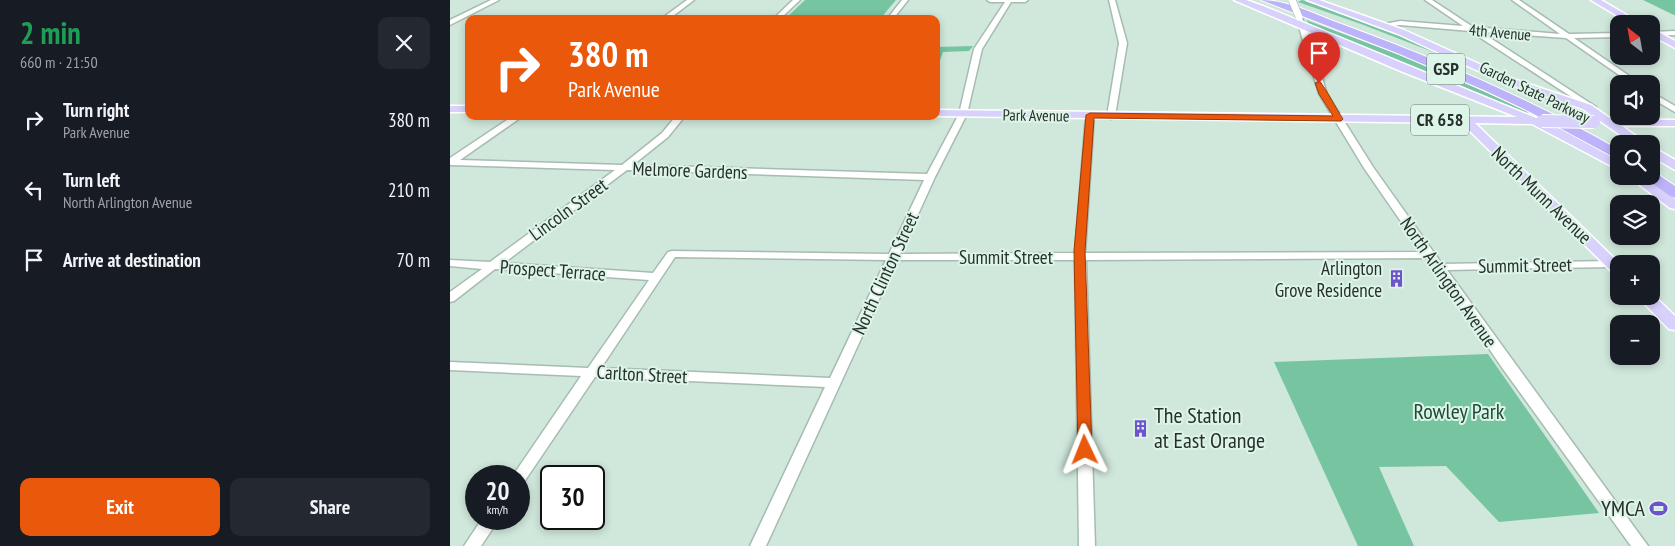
<!DOCTYPE html>
<html lang="en">
<head>
<meta charset="utf-8">
<style>
	:root { --surface:#171b24; --page:#242831; --text:#f1f3f6; --muted:#9ea1a6; --accent:#ea580c }
	body { margin:0; font-family:"PT Sans Narrow",sans-serif; background:var(--page); color:var(--text); height:100vh; display:flex; flex-direction:column; font-size:19px; white-space:nowrap }
	* { box-sizing:border-box; margin:0 }
	p { font-size:16px; color:var(--muted) }
	.icon { flex:none; width:28px; height:28px; fill:none; stroke:currentColor; stroke-width:2; stroke-linecap:round; stroke-linejoin:round }
	.map { position:relative; flex:1; overflow:hidden }
	.side { display:flex; flex-direction:column; background:var(--surface); width:450px }
	.side>* { flex:none }
	.hud { position:absolute; left:15px; top:15px; width:475px; height:105px; border-radius:10px; box-shadow:0 2px 8px #0003; background:#ea580c; color:#fff; overflow:hidden }
	.needle { width:32px; rotate:329deg }
	.buttons { position:absolute; left:1160px; top:15px; display:grid; gap:10px }
	.buttons a { display:grid; place-items:center; width:50px; height:50px; border-radius:10px; background:var(--surface); box-shadow:0 2px 8px #0003; font-size:25px }
	.speed { position:absolute; left:15px; top:465px; display:flex; gap:10px; font-size:25px; font-weight:700; text-align:center }
	.speed>* { display:grid; place-content:center; width:65px; height:65px; border-radius:50%; background:var(--surface); box-shadow:0 2px 8px #0003; line-height:1 }
	.speed small { font-size:12px; font-weight:400 }
	.speed .limit { border:2px solid #111; border-radius:8px; background:#fff; color:#111 }
	.pin { position:absolute; display:grid; place-items:center; width:42px; height:42px; color:#fff; margin:-51px -21px; border-radius:50% 50% 50% 0; rotate:-45deg; box-shadow:0 0 5px #0007 }
	.pin .icon { rotate:45deg }
	.me { position:absolute; width:55px; margin:-28px; rotate:358deg; stroke-linejoin:round; filter:drop-shadow(0 0 4px #0008) }
	.turn { display:flex; align-items:center; gap:18px; height:105px; padding:0 20px; font-size:22px }
	.turn .icon { width:65px; height:65px; stroke-width:2.5 }
	.turn b { display:block; font-size:35px; line-height:42px }
	.round { display:grid; place-items:center; flex:none; width:52px; height:52px; border-radius:10px; background:var(--page) }
	.head { display:flex; align-items:center; justify-content:space-between; height:85px; padding:0 20px }
	h1 { font-size:30px; font-weight:700; line-height:38px; color:#1e9e55 }
	.button { display:flex; gap:10px; margin-top:auto; padding:10px 20px }
	.button a { flex:1; height:58px; border-radius:10px; background:var(--accent); color:#fff; font-size:20px; font-weight:700; line-height:58px; text-align:center }
	.button a+a { background:var(--page); color:var(--text) }
	ul { padding:0; list-style:none }
	li { display:flex; align-items:center; gap:15px; height:70px; padding:0 20px }
	li div { flex:1 }
	li b { display:block; font-size:19px }
	li em { font-style:normal }
	main { display:flex; flex:1; min-height:0 }
	.map>svg:first-child { display:block }
</style>
</head>
<body>
<main>
<section class="side">
<div class="head"><div><h1>2 min</h1><p>660 m · 21:50</p></div><a class="round"><svg class="icon" aria-label="close" viewBox="0 0 24 24"><path d="M6 6l12 12M18 6L6 18"/></svg></a></div>
<ul>
<li><svg class="icon" aria-label="right" viewBox="0 0 24 24"><path d="M7 20v-9h11M14 6l5 5-5 5"/></svg><div><b>Turn right</b><p>Park Avenue</p></div><em>380 m</em></li>
<li><svg class="icon" aria-label="left" viewBox="0 0 24 24"><path d="M17 20v-9H6M10 6l-5 5 5 5"/></svg><div><b>Turn left</b><p>North Arlington Avenue</p></div><em>210 m</em></li>
<li><svg class="icon" aria-label="arrive" viewBox="0 0 24 24"><path d="M6 21V4h12l-3 4 3 4H6"/></svg><div><b>Arrive at destination</b></div><em>70 m</em></li>
</ul>
<div class="button"><a>Exit</a><a>Share</a></div>
</section>
<div class="map">
<svg width="1225" height="546" viewBox="0 0 1225 546">
	<rect width="100%" height="100%" fill="#d0e7db"/>
	<path fill="#77c4a1" d="M355,0h91l-16,19h-95z
		M852,0l67,22 46,18 57,27 -111,-43 -63,-22z
		M1193,0h32v15h-1z
		M856,20l107,40 117,52 -5,1 -163,-65 -53,-24z
		M523,46l-4,5 -26,1 -7,19v-24z
		M1065,85l69,22 8,7h-15z
		M1038,354l111,159 -100,9 -53,-56 -67,1 35,79h-56l-84,-184z"/>
	<g fill="none" stroke-linecap="round" stroke-linejoin="round">
		<defs>
			<path id="minor" d="M41,0h8l-49,25v-5z
				M237,0h7l-25,19h-8z
				M343,0h7l-20,19h-7z
				M452,0h6l-15,19h-6z
				M537,0h41l-3,2h-14l-29,47 -15,65 -32,63 -35,77 175,-1 11,-138 4,-3 4,3 -9,138 337,-1 -58,-84 -45,-74 -23,-77 5,-1 8,19 18,59 46,73 69,97 169,-3 6,3 -6,3 -164,3 201,276h-17l-128,-177 -76,-111 -341,2 9,286h-16l-4,-286h-178l-131,286h-16l75,-159 -230,-10 -71,105 -5,2v-8h-7l2,-2 67,-98 -131,-6v-8l138,6 61,-88 -154,-11 -41,32 -4,1v-10l32,-23 -32,-3v-6l40,2 125,-92 -165,-5v-7l63,-42h10l-63,44 162,5 40,-32 14,-17h9l-17,21 -35,28 294,9 32,-60 15,-65 31,-47h-15zM177,170l297,10 -35,74 -217,-3 -4,1 -15,21 -149,-10zM225,257l211,3 -56,118 -229,-10z
				M659,0h6l12,43 -12,73 -4,3 -4,-3 12,-73z
				M975,0h7l41,27 87,7 -48,-34h7l50,34 50,-1v4l-45,1 67,46h-9l-66,-46 -85,-6 115,75v4h-3l-123,-80 -70,-6 -18,2 -3,-2 21,-4 63,5z
				M1225,31v4l-24,1v-4z
				M1201,92l24,14v6l-24,-14z
				M32,519h17l-18,27h-17z"/>
			<path id="major" d="M784,0h12l17,6 273,112 10,1 1,3 72,39v9l-87,-46 -57,-1 145,141 -1,11 -5,-1 -152,-151 -526,-7v-6l581,7 -114,-45z
				M857,0h12l85,30 104,47 83,28 20,14 64,1v6h-53l25,18h-14l-50,-35 -83,-28 -102,-47z
				M1141,0h10l41,24h-11z
				M1201,28l24,13v7l-24,-13z
				M0,106h19v6h-19z
				M1201,146l24,14v10l-24,-14z
				M1178,176h15l32,23v10l-5,-1z
				M1201,293l24,23v14l-6,-1 -32,-33h14z"/>
			<path id="highway" d="M811,0c28,0 57,16 83,25 95,35 187,74 275,125v10l-89,-48 -44,-21 -89,-38z
				M1201,172l5,1 19,13v12l-5,-2 -24,-17 -2,-3h7z"/>
		</defs>
		<use href="#minor" stroke="#a6bcb1" stroke-width="3"/>
		<use href="#major" stroke="#fff" stroke-width="3"/>
		<use href="#highway" stroke="#fff" stroke-width="2"/>
		<use href="#minor" fill="#fff" fill-rule="evenodd"/>
		<use href="#major" fill="#d7d1fc" fill-rule="evenodd"/>
		<use href="#highway" fill="#bcb3fa" fill-rule="evenodd"/>
		<defs>
			<path id="minor-bridge" d="M842,0l7,17"/>
			<path id="major-bridge" d="M1092,121l52,1"/>
		</defs>
		<use href="#minor-bridge" stroke="#a6bcb1" stroke-width="8" stroke-linecap="butt"/>
		<use href="#major-bridge" stroke="#fff" stroke-width="14" stroke-linecap="butt"/>
		<use href="#minor-bridge" stroke="#fff" stroke-width="7"/>
		<use href="#major-bridge" stroke="#d7d1fc" stroke-width="12"/>
	</g>
	<path fill="#ea580c" stroke="#983908" d="M869,81c4,2 19,31 24,38l-2,2 -247,-3 -9,133 7,199 -2,4 -5,2 -5,-2 -2,-4 -4,-199 12,-136 4,-2 243,3 -14,-22 -4,-11z"/>
	<defs>
		<symbol id="building-bare" viewBox="-9 -9 18 18"><path d="M-4-6H4V6H1V3H-1V6H-4ZM-2.5-4.3h1.7v1.8h-1.7ZM.8-4.3h1.7v1.8H.8ZM-2.5-1h1.7V.8h-1.7ZM.8-1h1.7V.8H.8Z" fill="#6f53cd" stroke="#ddf4e8" stroke-width="2.5" paint-order="stroke"/></symbol>
		<symbol id="stadium-bare" viewBox="-9 -9 18 18"><path d="M0-5a6.5 5 0 1 0 0 10a6.5 5 0 1 0 0-10ZM-3.5-1.8h7v3.6h-7Z" fill="#6f53cd" stroke="#ddf4e8" stroke-width="2.5" paint-order="stroke"/></symbol>
	</defs>
	<g fill-rule="evenodd">
		<use href="#building-bare" x="934" y="266" width="25" height="25"/>
		<use href="#building-bare" x="678" y="416" width="25" height="25"/>
		<use href="#stadium-bare" x="1196" y="496" width="25" height="25"/>
	</g>
	<g text-anchor="middle" stroke-width="4" stroke-linejoin="round" paint-order="stroke">
		<g font-size="16" fill="#27302b" stroke="#ddf4e8">
			<text transform="translate(1050 32) rotate(5)" y="6">4th Avenue</text>
			<text transform="translate(1085 92) rotate(26)" y="6">Garden State Parkway</text>
			<text transform="translate(586 115) rotate(1)" y="6">Park Avenue</text>
		</g>
		<g fill="#ddf4e8" stroke="#5e6b64" stroke-width="1">
			<rect x="977" y="53.5" width="38" height="31" rx="4"/>
			<rect x="961" y="104.5" width="58" height="31" rx="4"/>
		</g>
		<g font-size="18" font-weight="bold" fill="#27302b">
			<text x="996" y="75">GSP</text>
			<text x="990" y="126">CR 658</text>
		</g>
		<g font-size="19" fill="#27302b" stroke="#ddf4e8">
			<text transform="translate(240 170) rotate(2)" y="7">Melmore Gardens</text>
			<text transform="translate(1092 195) rotate(44)" y="7">North Munn Avenue</text>
			<text transform="translate(118 209) rotate(-36)" y="7">Lincoln Street</text>
			<text x="556" y="264">Summit Street</text>
			<text transform="translate(1075 265) rotate(-1)" y="7">Summit Street</text>
			<text transform="translate(103 270) rotate(4)" y="7">Prospect Terrace</text>
			<text transform="translate(435 273) rotate(-65)" y="7">North Clinton Street</text>
			<text transform="translate(999 282) rotate(55)" y="7">North Arlington Avenue</text>
			<text transform="translate(192 374) rotate(3)" y="7">Carlton Street</text>
		</g>
		<g font-size="19" fill="#27302b" stroke="#ddf4e8" text-anchor="end">
			<text x="932" y="275">Arlington<tspan x="932" dy="22">Grove Residence</tspan></text>
		</g>
		<g font-size="22" fill="#1e4b38" stroke="#ddf4e8">
			<text x="1009" y="419">Rowley Park</text>
		</g>
		<g font-size="22" fill="#27302b" stroke="#ddf4e8" text-anchor="start">
			<text x="704" y="423">The Station<tspan x="704" dy="25">at East Orange</tspan></text>
			<text x="1195" y="516" text-anchor="end">YMCA</text>
		</g>
	</g>
</svg>
<div class="buttons">
<a><svg class="needle" viewBox="-14 -14 28 28"><path d="M0-13l5 13h-10z" fill="#e53935"/><path d="M0 13l5-13h-10z" fill="#9ea1a6"/></svg></a>
<a><svg class="icon" aria-label="sound" viewBox="0 0 24 24"><path d="M4 9h4l5-4v14l-5-4H4zM17 9q2 3 0 6"/></svg></a>
<a><svg class="icon" aria-label="search" viewBox="0 0 24 24"><circle cx="10" cy="10" r="6"/><path d="M15 15l6 6"/></svg></a>
<a><svg class="icon" aria-label="layers" viewBox="0 0 24 24"><path d="M12 4l9 5-9 5-9-5zM3 14l9 5 9-5"/></svg></a>
<a>+</a>
<a>−</a>
</div>
<div class="speed"><div>20<small>km/h</small></div><div class="limit">30</div></div>
<div class="pin" style="left:869px;top:83px;background:#d93025"><svg class="icon" aria-label="arrive" viewBox="0 0 24 24"><path d="M6 21V4h12l-3 4 3 4H6"/></svg></div>
<svg class="me" style="left:635px;top:450px" viewBox="-20 -20 40 40"><path d="M0-17L14 15 0 8-14 15z" fill="#ea580c" stroke="#fff" stroke-width="4"/></svg>
<div class="hud">
<div class="turn"><svg class="icon" aria-label="right" viewBox="0 0 24 24"><path d="M7 20v-9h11M14 6l5 5-5 5"/></svg><div><b>380 m</b>Park Avenue</div></div>
</div>
</div>
</main>
</body>
</html>
